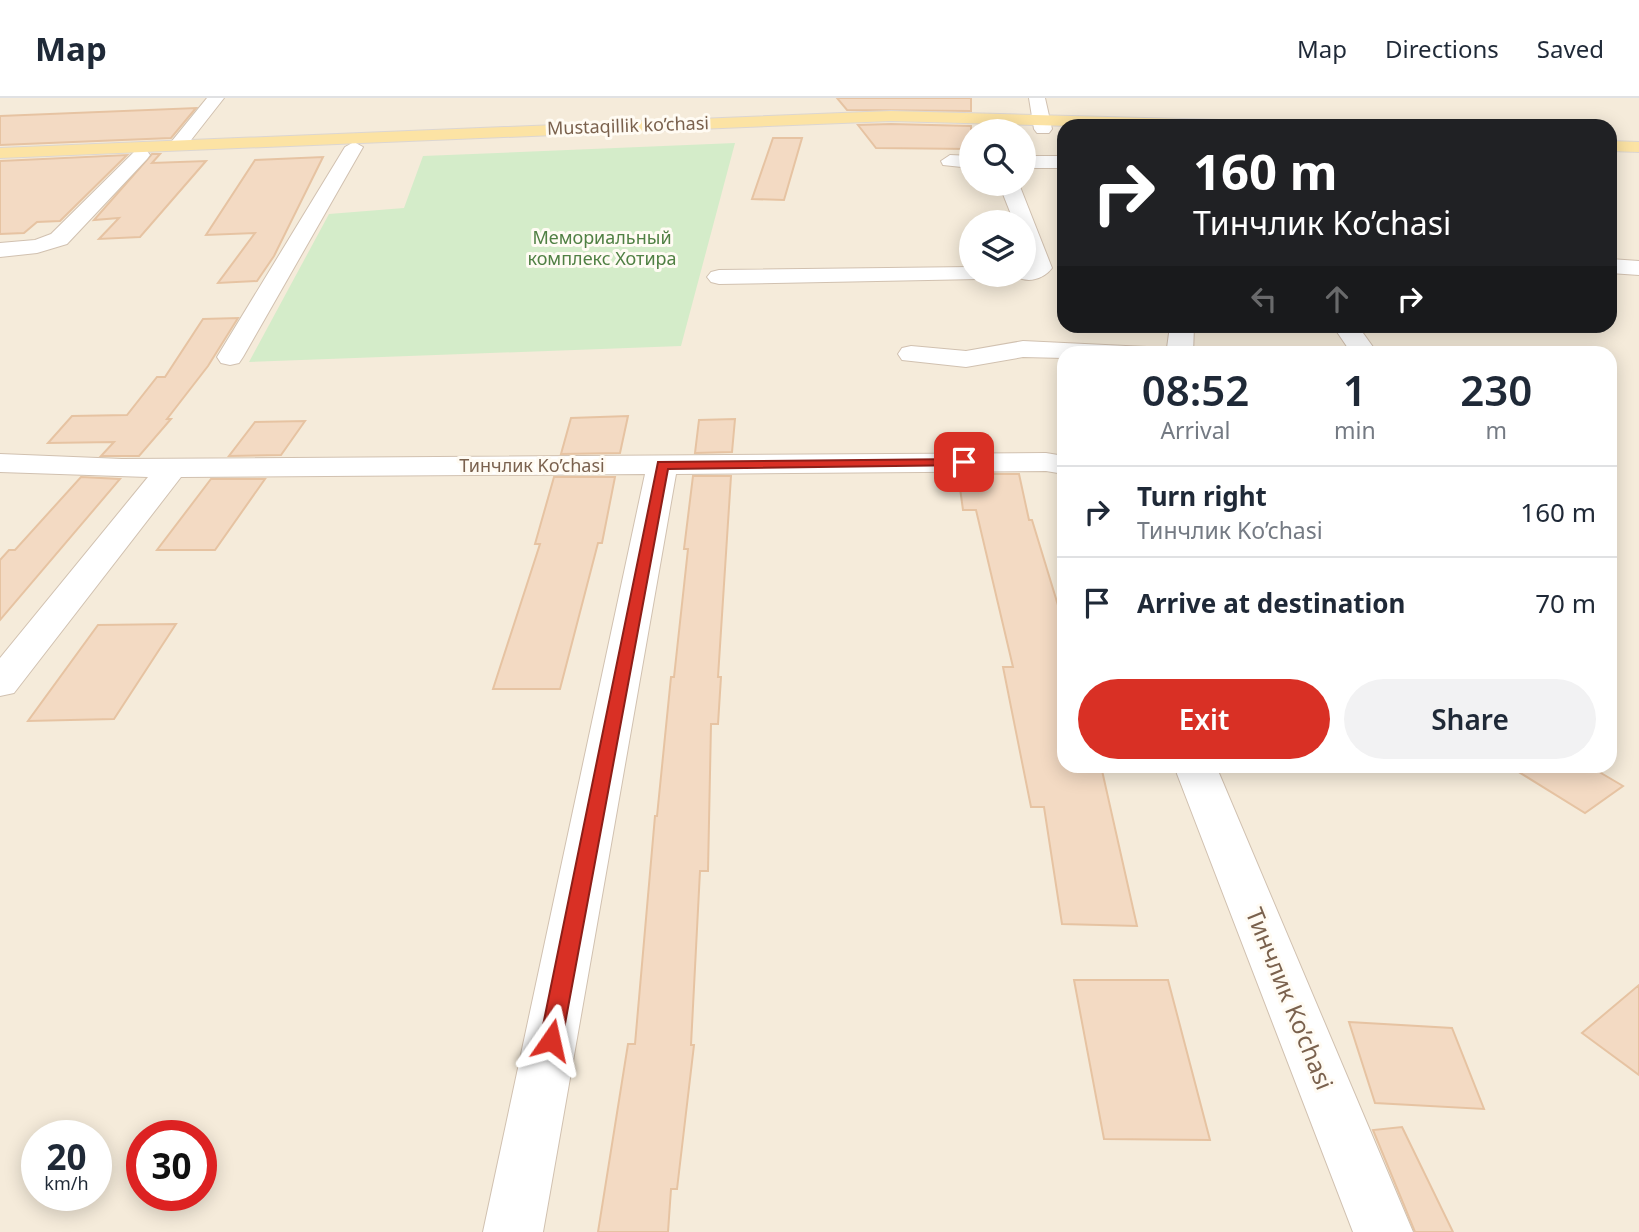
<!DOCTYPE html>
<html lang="en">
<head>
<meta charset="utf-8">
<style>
	:root { --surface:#fff; --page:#f2f2f3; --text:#1f2937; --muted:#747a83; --line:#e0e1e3; --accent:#d93025 }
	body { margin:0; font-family:"Noto Sans",sans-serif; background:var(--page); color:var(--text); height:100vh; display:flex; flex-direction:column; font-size:26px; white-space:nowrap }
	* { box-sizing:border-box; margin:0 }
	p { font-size:23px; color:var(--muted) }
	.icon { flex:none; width:38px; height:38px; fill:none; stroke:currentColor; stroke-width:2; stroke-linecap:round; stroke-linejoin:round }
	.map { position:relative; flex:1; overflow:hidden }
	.side { position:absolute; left:1057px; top:248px; width:560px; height:427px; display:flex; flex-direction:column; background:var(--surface); border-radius:21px; box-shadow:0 4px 18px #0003 }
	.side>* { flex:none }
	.top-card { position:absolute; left:1057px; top:21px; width:560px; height:214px; border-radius:21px; box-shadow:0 4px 18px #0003; background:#202124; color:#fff; overflow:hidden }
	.tools { position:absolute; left:959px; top:21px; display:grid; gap:14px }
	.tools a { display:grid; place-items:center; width:77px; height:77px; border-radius:50%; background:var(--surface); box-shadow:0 4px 18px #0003; font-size:35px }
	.speed { position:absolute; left:21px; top:1022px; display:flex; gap:14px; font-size:35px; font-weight:700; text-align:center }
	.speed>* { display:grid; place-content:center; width:91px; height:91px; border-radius:50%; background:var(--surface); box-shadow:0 4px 18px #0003; line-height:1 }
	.speed small { font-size:18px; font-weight:400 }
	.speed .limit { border:10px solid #d22; background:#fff; color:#111 }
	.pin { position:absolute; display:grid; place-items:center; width:60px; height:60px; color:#fff; margin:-30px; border-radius:14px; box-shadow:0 4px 10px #0006 }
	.me { position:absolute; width:77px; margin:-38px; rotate:11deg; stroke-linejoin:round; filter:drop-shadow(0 0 5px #0008) }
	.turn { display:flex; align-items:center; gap:24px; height:147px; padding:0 21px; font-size:32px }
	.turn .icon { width:91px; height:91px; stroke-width:2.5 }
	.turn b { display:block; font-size:49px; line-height:60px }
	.lanes { display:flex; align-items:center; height:66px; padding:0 21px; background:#0003; justify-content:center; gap:35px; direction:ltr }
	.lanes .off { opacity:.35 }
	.eta { display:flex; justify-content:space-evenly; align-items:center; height:119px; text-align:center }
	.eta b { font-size:42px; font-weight:600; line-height:49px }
	.action { display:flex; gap:14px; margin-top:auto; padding:14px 21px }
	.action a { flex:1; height:80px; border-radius:42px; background:var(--accent); color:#fff; font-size:28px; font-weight:600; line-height:80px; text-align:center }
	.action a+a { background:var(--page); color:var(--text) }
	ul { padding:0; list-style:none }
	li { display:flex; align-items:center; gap:21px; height:91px; padding:0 21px; border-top:2px solid var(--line) }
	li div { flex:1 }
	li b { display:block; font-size:26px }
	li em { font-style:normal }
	header { display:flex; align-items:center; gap:42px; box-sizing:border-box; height:98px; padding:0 35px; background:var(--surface); border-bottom:2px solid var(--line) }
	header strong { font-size:33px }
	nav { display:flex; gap:38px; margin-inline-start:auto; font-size:24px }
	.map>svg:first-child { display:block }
</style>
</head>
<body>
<header>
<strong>Map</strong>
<nav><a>Map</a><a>Directions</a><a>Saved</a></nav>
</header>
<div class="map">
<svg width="1639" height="1134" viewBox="0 0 1639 1134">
	<rect width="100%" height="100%" fill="#fdf8ec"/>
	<path fill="#f5ebda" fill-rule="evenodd" d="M0,0h1639v1134h-1639zM1064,28h546v200h-546zM971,33h53v53h-53zM971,124h53v53h-53zM1064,256h546v412h-546zM37,1038h59v59h-59zM142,1038h59v59h-59z"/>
	<path fill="#d4ecc9" d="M735,45l-54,203 -432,16 80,-148 75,-6 19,-52z"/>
	<path fill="#f3dac3" stroke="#e6c3a2" stroke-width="2" d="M837,0h134v13l-124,-1z
		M196,10l-25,30 -171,7v-29z
		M891,26l80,2v23l-95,-1 -18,-23z
		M773,40h29l-18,62 -32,-1z
		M152,56h8l-8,9 54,-2 -66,76 -41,2 20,-21 -25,2z
		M127,57l-67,66 -23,1 -13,11 -24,1v-73z
		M323,59l-49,99 -17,25 -39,2 37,-50 -49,2 49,-75z
		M238,220l-30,48 -41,53h4l-32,37h-38l13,-14 -66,1 24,-27 55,-1 30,-38h8l38,-58z
		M628,318l-8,37 -59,1 10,-36z
		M735,321l-3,33 -37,1 4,-33z
		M305,323l-24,34 -52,1 26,-34z
		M958,376h61l10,46h3l32,105v141h37l36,160 -75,-2 -18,-117h-13l-28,-140h10l-37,-157h-13z
		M693,378h38l-13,201h3l-3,47h-7l-3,147h-8l-9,174h3l-17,144h-6l-3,43h-70l30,-188h7l20,-228h2l14,-139h3l14,-128h-4z
		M81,379l39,2 -120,141v-60l9,-10h6z
		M554,379h61l-13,66h-4l-38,146h-67l47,-145h-5z
		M211,381h54l-50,71h-58z
		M176,526l-62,95 -86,2 70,-96z
		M1509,668h80l34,20 -38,27z
		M1074,882h94l42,160 -106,-1z
		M1639,887v90l-57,-42z
		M1349,924l103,6 32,81 -109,-6z
		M1402,1029l51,105h-38l-42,-102z"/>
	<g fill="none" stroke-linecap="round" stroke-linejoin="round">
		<defs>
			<path id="minor" d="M207,0h17l-40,51h-12l-3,-4 3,-4z
				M1029,0h16l7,31 -3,4h-12l-3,-4z
				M354,44l9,5 -120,210 -4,6 -9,2 -9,-2 -4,-6 128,-210z
				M141,52l6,1 3,4 -3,4 -80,85 -30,9 -37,4v-14l35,-3 16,-6 84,-83z
				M950,57l21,1v12l-28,-3 -2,-4z
				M1024,58h40v12h-40z
				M999,86h20l33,84c-9,12 -26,16 -38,7h10v-9h5l-5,-14v-30h-10z
				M1610,161l29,2v14l-29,-2z
				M971,169v8h11l-3,4 -260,5 -8,-2 -4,-5 4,-5 8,-2z
				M1170,228h24l-1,28h-129v4l-41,-1 -57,10 -64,-7 -4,-6 4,-6 9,-2 55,5 57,-10 144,7z
				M1333,228h25l20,28h-26z
				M1046,355l18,3v18l-18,-3 -370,3 -133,758h-60l162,-758 -464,3 -167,216 -14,3v-38l148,-181 -148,-5v-18l122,5z
				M1174,668h42l197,466h-60z"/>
			<path id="major" d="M891,13l365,10 9,5h-195l-179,-5 -891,37v-10z
				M1610,43l29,1v10l-29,-1z"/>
		</defs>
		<use href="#minor" stroke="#d1c1b0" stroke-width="2"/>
		<use href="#major" stroke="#dcd6d1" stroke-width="2"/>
		<use href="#minor" fill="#fff" fill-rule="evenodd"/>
		<use href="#major" fill="#fce3a4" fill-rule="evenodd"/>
	</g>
	<path fill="#d93025" stroke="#8d1f18" stroke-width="2" d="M964,361l6,3 -1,3 -301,4 -106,571 -4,7 -7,3 -8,-3 -3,-7 118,-578z"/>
	<g text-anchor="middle" stroke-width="6" stroke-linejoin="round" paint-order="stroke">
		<g font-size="18" fill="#7a614d" stroke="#fffbf3">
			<text transform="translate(628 28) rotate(-2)" y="6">Mustaqillik ko’chasi</text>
			<text x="532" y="374">Тинчлик Ko’chasi</text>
		</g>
		<g font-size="18" fill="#508044" stroke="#fffbf3">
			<text x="602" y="146">Мемориальный<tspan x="602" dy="21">комплекс Хотира</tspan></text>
		</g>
		<g font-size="24" fill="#7a614d" stroke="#fffbf3">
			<text transform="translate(1289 901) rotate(68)" y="8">Тинчлик Ko’chasi</text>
		</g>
	</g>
</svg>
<div class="tools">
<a><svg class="icon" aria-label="search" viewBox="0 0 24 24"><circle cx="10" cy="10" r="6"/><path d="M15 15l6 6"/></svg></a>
<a><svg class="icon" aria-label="layers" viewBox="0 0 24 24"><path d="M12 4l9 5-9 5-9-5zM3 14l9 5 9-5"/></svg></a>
</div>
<div class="speed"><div>20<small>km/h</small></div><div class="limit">30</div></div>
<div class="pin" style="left:964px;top:364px;background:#d93025"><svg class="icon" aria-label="arrive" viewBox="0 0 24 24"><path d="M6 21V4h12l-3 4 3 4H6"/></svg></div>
<svg class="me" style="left:551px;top:942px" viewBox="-20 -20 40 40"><path d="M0-17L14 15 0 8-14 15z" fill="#d93025" stroke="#fff" stroke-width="4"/></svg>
<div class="top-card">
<div class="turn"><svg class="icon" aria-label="right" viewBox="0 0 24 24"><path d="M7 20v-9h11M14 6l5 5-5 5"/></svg><div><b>160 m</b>Тинчлик Ko’chasi</div></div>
<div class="lanes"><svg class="icon off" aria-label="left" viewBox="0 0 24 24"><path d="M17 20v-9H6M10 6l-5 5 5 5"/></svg><svg class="icon off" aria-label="ahead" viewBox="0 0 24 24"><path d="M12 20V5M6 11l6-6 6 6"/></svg><svg class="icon" aria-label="right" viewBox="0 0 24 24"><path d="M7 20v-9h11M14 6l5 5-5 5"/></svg></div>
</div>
<section class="side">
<div class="eta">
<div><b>08:52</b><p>Arrival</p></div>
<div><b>1</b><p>min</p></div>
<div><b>230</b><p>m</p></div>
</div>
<ul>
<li><svg class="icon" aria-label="right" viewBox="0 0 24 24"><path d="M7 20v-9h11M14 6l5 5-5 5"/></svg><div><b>Turn right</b><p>Тинчлик Ko’chasi</p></div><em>160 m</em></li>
<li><svg class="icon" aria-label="arrive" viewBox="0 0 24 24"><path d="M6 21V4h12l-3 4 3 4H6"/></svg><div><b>Arrive at destination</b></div><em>70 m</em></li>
</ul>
<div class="action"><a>Exit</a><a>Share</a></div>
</section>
</div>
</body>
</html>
